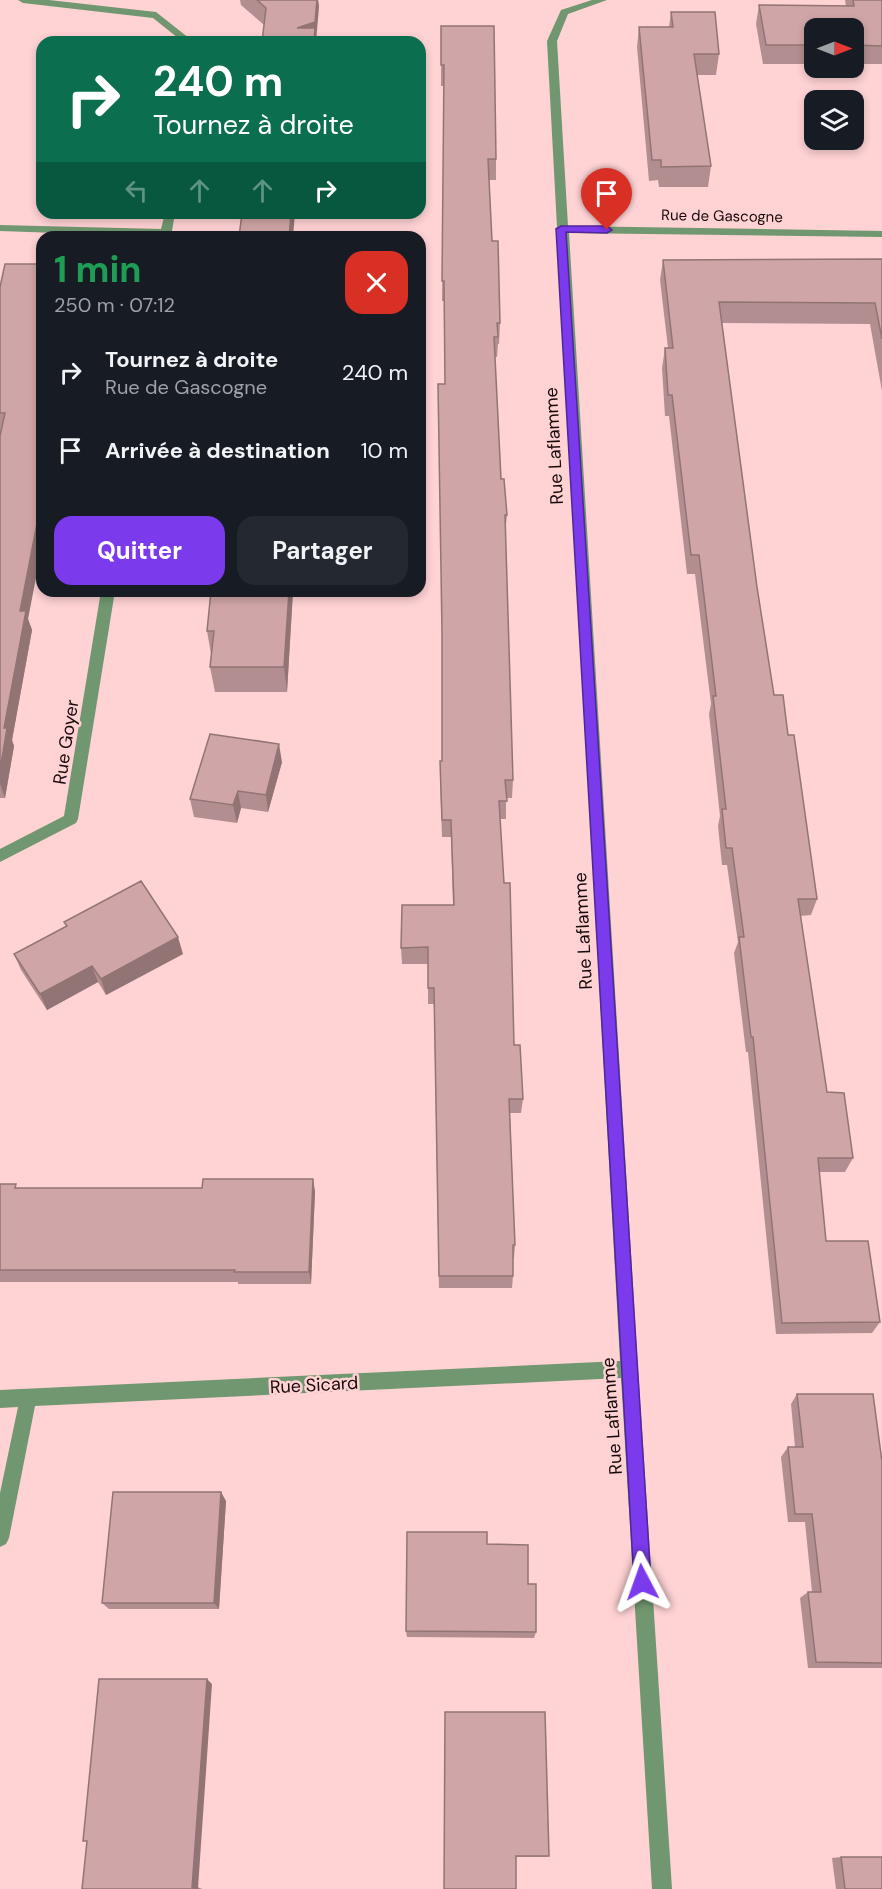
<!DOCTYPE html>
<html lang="fr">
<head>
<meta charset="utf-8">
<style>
	:root { --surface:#171b24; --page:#242831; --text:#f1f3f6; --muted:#9ea1a6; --accent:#7c3aed }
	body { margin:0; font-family:"DM Sans",sans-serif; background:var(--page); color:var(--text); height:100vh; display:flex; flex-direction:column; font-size:22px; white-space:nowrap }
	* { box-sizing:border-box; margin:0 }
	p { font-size:20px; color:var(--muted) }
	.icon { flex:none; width:33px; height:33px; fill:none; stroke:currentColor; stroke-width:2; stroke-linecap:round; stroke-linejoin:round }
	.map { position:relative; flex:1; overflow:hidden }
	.sheet { position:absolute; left:36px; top:231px; width:390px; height:366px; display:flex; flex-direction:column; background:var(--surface); border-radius:18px; box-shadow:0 3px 9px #0003 }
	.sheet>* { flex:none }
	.top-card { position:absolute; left:36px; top:36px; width:390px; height:183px; border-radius:18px; box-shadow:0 3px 9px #0003; background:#0b6e4f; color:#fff; overflow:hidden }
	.needle { width:39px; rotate:90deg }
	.fabs { position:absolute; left:804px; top:18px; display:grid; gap:12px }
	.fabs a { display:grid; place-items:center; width:60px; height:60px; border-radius:12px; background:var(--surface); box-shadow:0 3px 9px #0003; font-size:30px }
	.pin { position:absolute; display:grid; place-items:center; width:51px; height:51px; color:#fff; margin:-62px -26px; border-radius:50% 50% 50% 0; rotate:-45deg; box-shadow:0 0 6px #0007 }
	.pin .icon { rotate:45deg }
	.me { position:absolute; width:66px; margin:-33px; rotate:356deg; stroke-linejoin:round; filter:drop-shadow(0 0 4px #0008) }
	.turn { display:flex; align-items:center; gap:21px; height:126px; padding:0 18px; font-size:27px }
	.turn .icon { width:78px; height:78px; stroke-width:2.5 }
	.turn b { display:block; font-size:42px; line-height:51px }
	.lanes { display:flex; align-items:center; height:57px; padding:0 18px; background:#0003; justify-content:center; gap:30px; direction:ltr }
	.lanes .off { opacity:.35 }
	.round { display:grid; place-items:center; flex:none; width:63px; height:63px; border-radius:18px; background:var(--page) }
	.overview { display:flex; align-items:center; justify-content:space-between; height:102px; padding:0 18px }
	h1 { font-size:36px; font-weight:700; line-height:45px; color:#1e9e55 }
	.primary-button { display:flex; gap:12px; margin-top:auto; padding:12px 18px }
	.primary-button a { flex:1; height:69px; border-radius:18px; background:var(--accent); color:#fff; font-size:24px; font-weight:700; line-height:69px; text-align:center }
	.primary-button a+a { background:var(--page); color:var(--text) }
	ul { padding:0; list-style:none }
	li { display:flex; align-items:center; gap:18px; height:78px; padding:0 18px }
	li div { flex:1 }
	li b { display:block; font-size:22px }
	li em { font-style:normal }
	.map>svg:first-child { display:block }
</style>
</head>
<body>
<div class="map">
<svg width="882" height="1889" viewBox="0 0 882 1889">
	<rect width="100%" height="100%" fill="#ffd2d4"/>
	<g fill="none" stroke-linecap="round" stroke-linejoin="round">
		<path fill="#70976f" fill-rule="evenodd" d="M18,0h31l107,12 38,30h-11l-30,-24 -130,-15z
			M592,0h15l-39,14 -11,27 11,185 314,5v6l-313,-4 69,1136 34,520h-20l-31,-511 -586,28 -26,132 -3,6 -6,3v-54l18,-86 -18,1v-18l620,-29 -62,-1129 -3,-3 2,-2 -10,-186 14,-31z
			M165,213h10l-4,24 -171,-6v-6l161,4z
			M101,591h14l-37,228 -2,4 -76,39v-13l64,-33z"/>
	</g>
	<path fill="#b38e90" d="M240,0h78l1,7 -55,18 -23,-20z
		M845,0h37v64h-28v-36h-40v36h-51l-7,-40 3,-19 87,1z
		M671,12l48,42 -3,21h-19l14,91 -3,21h-49l-1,-7 -9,1 -12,-134 2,-20h30z
		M441,26l55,133v21h-7l3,61 8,82 -1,21h-1l-1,13h-2l6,122 6,36 -2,19 8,246 -1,18h-6v21h-6l14,226 9,54 -2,14h-11l5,132 -1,13h-1v18l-1,12h-73l-5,-284h-6v-40h-26l-1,-16 52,-43 -2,-68h-9l-2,-58v-18h2l3,-377 -1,-83h-2l2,-215h-3z
		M882,259v132l-12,-67 -148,-1 35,264 17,108 14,40 29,164 -6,16 -11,1 27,176 26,66 -8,14h-26l7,69 54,81 -8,11 -96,1 -28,-282h-2l-12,-99 4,-11 -11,-77h-5l-4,-39 2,-10 -11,-102 2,-10 -16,-130h-8l-18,-158h-4l-3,-48 3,-20h3l-8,-68 3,-20z
		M0,287l28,332 4,11 -20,110 2,6 -9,52h-5z
		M211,591h82l-6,101h-72l-5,-25 1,-13 -4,-23z
		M282,762l-14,50 -27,-4 -4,15 -43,-6 -4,-18z
		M64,922l119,32 -77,41 -8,-13 -51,28 -26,-40 -7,-16 52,-28z
		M313,1179l2,13 -4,92h-73v-2h-238v-98l18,4h184z
		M797,1394l85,68v206h-74l-8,-70 8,-6h4l-7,-70h-17l-7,-65 7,-10h7l-4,-43z
		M226,1501l-7,108h-110l-7,-6z
		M487,1544l41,40 8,48 -2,6 -127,-1 -1,-6z
		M445,1712l104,144 -3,1h-30z
		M841,1857l41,32h-46l-4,-31z"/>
	<path fill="#927475" d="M317,0h1l1,7 -3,35h-18l-1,-14z
		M291,213h4l-2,24h-4z
		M42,498v49l-14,72 4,11 -20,110 2,6 -9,52 -5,-14v-14l4,-42 16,-117z
		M289,591h4l-6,101 -3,-25z
		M279,744l3,18 -14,50 -2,-17z
		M238,791l3,17 -4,15 -4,-18z
		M178,937l5,17 -77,41 -5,-16z
		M92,966l6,16 -51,28 -7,-16z
		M313,1179l2,13 -4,92 -2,-12z
		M221,1492l5,9 -7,108 -5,-6z
		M207,1679l5,5 -14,204 5,1h-5l-6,-1z"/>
	<path fill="#d0a5a7" stroke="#927475" stroke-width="1.5" d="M257,0h60l-2,22 -18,6h18l-1,14h-52l4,-34z
		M853,0h29v46l-28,-1v-17h-40v17h-48l-7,-40 95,1z
		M671,12h44l4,42h-25l17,112 -50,1v-7h-9l-13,-133h34z
		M441,26h53l2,133h-8l4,82h6l2,82h-3l1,14h-4l7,142h3l3,36h-2l8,265h-8l2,21h-8l5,82h6l4,162h6l3,54h-14l6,146h-2v31h-74l-5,-288h-6v-41l-27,1 1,-43h52l-3,-85h-9l-2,-59h2v-129l-4,-248h7l-1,-103h-2l2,-216h-3z
		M242,213h49l-2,24h-50z
		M882,259v80l-7,-36 -156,-1 38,285 17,108h9l5,40h6l23,164h-19l29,193 17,1 9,65h-35l8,83h42l12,81 -98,1 -29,-286h-2l-12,-100h5l-12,-89h-6l-4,-39h4l-13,-113h3l-17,-141h-8l-19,-160h-4l-3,-47h8l-10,-88z
		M5,264h37v234l-22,113h6l-22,117h3l-7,42v-334l5,-23h-5v-126z
		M211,591h78l-5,76h-74l4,-36h-7z
		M210,734l69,10 -13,51 -28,-4 -5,14 -43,-6z
		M141,881l37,56 -77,42 -9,-13 -52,28 -26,-40 53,-28 -3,-4z
		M203,1179h110l-4,93h-75l1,-2h-235v-86h16l-1,4h187z
		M797,1394h76l9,68v201l-66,-1 -8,-70h13l-9,-78h-17l-7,-67h15z
		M113,1492h108l-7,111h-112z
		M407,1532h80v12l41,1v39h8v48l-130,-1z
		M99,1679h108l-15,209h6v1h-116l5,-48h-4z
		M445,1712h100l4,144h-33v33h-72z
		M841,1857h41v32h-37z"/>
	<path fill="#7c3aed" stroke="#51269a" stroke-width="1.5" d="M561,226h46l5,4 -5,3 -41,-1 85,1350 -3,6 -6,2 -6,-2 -2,-6 -78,-1353z"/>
	<g text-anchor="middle" stroke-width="5" stroke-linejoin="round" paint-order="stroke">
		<g font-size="15" fill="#17090a" stroke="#ffd2d4">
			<text transform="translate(722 216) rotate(1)" y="5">Rue de Gascogne</text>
		</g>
		<g font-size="18" fill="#17090a" stroke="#ffd2d4">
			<text transform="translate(554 446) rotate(-93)" y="6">Rue Laflamme</text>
			<text transform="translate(66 742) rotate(-81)" y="6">Rue Goyer</text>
			<text transform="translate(583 931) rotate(-93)" y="6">Rue Laflamme</text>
			<text transform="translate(314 1385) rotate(-3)" y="6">Rue Sicard</text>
			<text transform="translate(612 1416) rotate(-94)" y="6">Rue Laflamme</text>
		</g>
	</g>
</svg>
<div class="fabs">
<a><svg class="needle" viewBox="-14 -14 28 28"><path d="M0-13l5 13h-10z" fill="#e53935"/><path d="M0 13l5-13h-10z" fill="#9ea1a6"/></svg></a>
<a><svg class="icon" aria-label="layers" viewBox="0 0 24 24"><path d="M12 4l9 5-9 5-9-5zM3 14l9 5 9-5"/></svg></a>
</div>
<div class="pin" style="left:607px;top:230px;background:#d93025"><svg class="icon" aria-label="arrive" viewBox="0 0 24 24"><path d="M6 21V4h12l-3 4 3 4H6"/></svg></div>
<svg class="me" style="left:642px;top:1582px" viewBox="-20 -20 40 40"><path d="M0-17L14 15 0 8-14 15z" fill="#7c3aed" stroke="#fff" stroke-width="4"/></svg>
<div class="top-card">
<div class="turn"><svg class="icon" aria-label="right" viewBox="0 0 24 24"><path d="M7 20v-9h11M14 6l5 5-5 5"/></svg><div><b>240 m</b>Tournez à droite</div></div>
<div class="lanes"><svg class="icon off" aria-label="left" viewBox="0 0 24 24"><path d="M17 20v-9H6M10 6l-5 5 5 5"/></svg><svg class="icon off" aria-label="ahead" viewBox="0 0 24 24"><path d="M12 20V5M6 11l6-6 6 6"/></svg><svg class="icon off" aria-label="ahead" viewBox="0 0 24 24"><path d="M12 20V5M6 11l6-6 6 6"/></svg><svg class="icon" aria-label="right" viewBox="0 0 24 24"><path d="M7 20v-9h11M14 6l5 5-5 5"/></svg></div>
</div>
<section class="sheet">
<div class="overview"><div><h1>1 min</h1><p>250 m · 07:12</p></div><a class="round" style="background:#d93025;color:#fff"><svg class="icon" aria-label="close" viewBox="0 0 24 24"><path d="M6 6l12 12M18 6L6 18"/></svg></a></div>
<ul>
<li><svg class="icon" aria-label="right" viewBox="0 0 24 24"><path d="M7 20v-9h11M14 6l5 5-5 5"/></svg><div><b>Tournez à droite</b><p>Rue de Gascogne</p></div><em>240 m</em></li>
<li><svg class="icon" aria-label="arrive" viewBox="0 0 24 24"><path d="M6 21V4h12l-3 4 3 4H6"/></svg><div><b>Arrivée à destination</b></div><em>10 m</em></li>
</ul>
<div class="primary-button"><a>Quitter</a><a>Partager</a></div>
</section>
</div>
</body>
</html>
